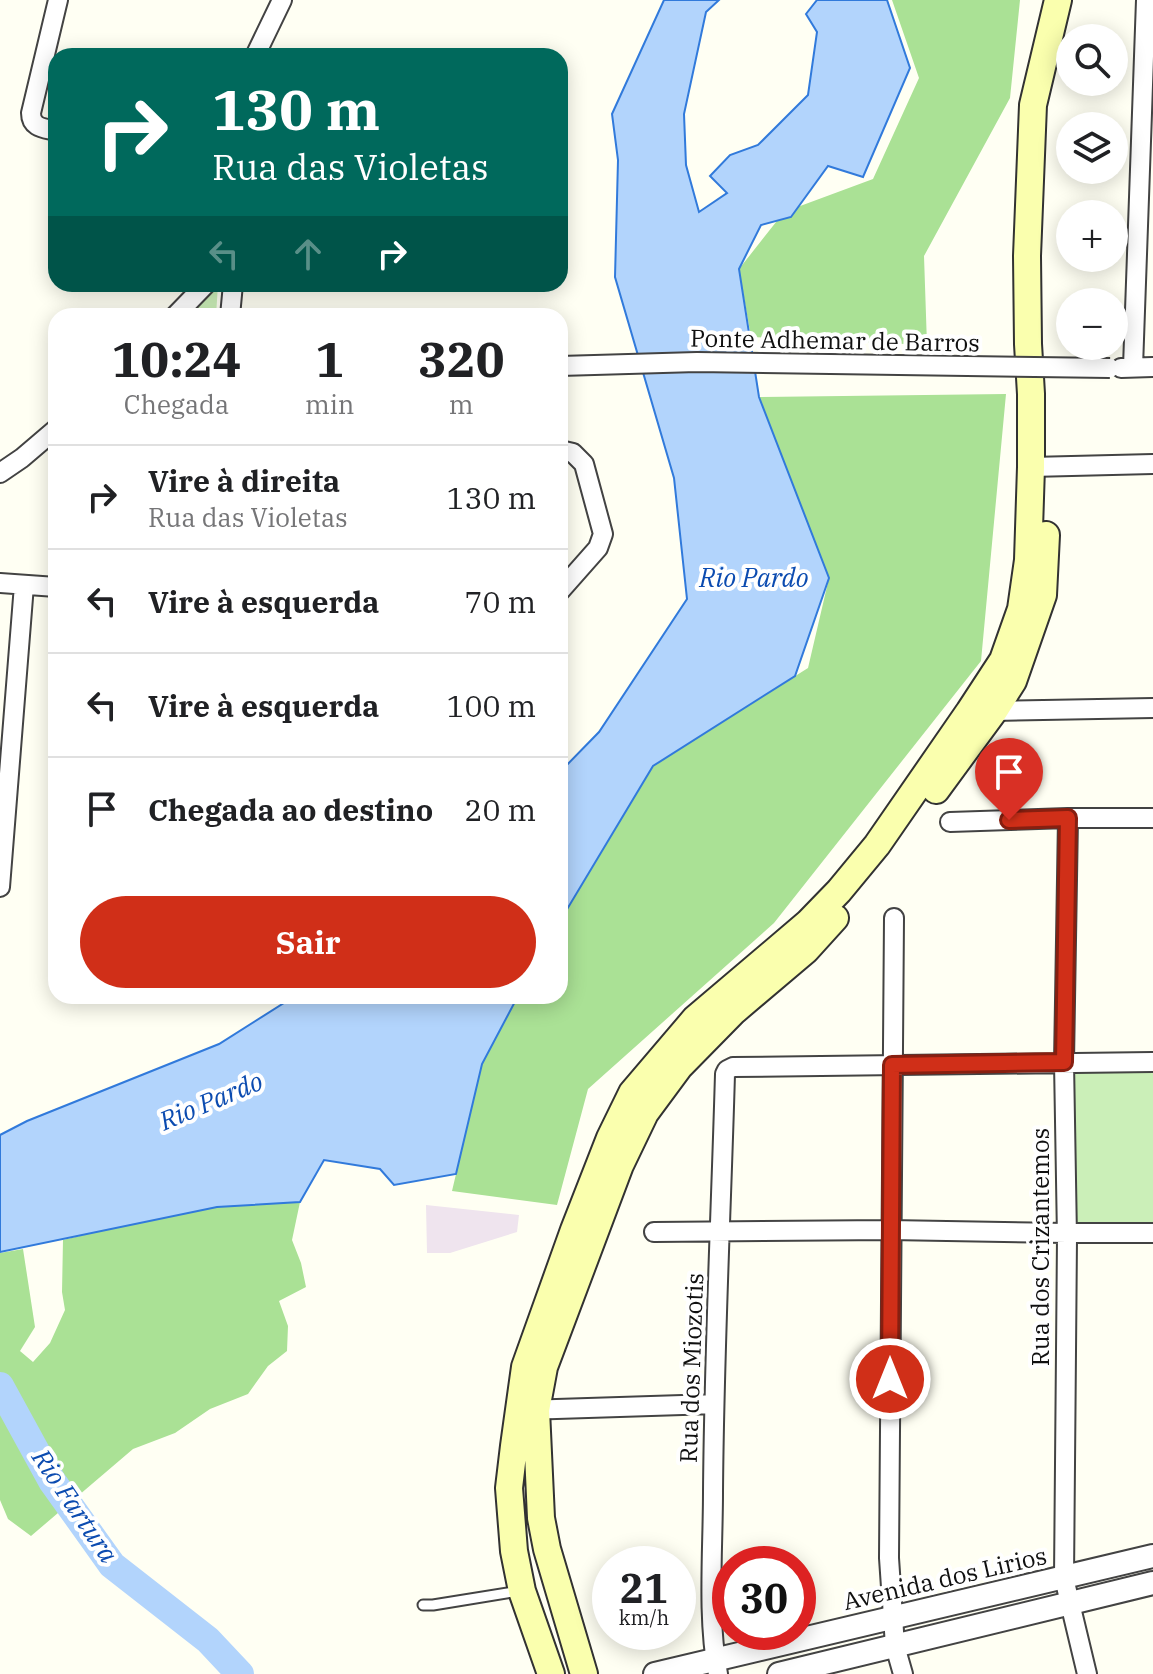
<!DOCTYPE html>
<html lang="pt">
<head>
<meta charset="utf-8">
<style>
	:root { --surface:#fff; --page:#f2f2f2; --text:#202124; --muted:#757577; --line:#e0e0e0; --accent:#d02f18 }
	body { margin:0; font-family:"IBM Plex Serif",serif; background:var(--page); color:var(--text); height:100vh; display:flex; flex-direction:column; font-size:30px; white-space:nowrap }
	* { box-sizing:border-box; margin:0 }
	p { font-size:26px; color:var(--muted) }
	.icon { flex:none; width:44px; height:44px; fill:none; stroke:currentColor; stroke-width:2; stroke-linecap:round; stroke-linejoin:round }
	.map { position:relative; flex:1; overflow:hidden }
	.panel { position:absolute; left:48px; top:308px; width:520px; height:696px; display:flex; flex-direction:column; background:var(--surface); border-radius:24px; box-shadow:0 4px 20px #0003 }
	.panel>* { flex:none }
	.hud { position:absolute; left:48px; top:48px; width:520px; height:244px; border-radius:24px; box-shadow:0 4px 20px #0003; background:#00695c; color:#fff; overflow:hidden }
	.controls { position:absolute; left:1056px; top:24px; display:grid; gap:16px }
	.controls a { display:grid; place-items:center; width:72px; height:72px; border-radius:50%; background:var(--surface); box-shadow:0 4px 20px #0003; font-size:40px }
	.speed { position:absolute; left:592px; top:1546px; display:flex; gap:16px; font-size:40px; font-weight:700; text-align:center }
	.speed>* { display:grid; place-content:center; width:104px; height:104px; border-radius:50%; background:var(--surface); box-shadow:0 4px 20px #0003; line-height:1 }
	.speed small { font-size:20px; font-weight:400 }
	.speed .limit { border:12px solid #d22; background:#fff; color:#111 }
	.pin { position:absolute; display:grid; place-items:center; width:68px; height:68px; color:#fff; margin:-82px -34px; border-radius:50% 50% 50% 0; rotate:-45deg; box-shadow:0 0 8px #0007 }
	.pin .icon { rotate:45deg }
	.me { position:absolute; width:88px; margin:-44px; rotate:0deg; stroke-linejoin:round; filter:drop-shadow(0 0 6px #0008) }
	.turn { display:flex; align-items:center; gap:28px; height:168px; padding:0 32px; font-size:36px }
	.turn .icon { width:104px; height:104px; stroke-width:2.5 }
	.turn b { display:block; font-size:56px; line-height:68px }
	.lanes { display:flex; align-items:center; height:76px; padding:0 32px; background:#0003; justify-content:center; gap:40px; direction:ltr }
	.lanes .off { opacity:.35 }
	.eta { display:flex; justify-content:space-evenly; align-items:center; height:136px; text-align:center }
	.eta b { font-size:48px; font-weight:700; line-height:56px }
	.action { display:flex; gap:16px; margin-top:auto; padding:16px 32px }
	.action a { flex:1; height:92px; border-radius:48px; background:var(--accent); color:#fff; font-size:32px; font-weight:700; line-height:92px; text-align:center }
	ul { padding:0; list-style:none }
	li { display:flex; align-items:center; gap:24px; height:104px; padding:0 32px; border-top:2px solid var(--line) }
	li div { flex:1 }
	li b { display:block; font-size:30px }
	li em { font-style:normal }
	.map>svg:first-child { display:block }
</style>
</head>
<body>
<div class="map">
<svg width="1153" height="1674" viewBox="0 0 1153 1674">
	<rect width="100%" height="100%" fill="#fffff3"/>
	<path fill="#efe4ee" d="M426,1205l93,10 -2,17 -67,21h-23z"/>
	<path fill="#cbefb8" d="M218,284l-2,32h-28z
		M1064,1062h89v173l-86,3z"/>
	<path fill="#aae195" d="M892,0h128l-10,98 -86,158 3,89 -176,-8 -12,-68 45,-57 89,-33 46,-101z
		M1006,394l-25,267 -207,262 -186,166 -31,116 -105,-14 35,-148 28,-47h45v-75l93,-155 155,-98 21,-90 -70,-181z
		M300,1202l-8,38 9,23 5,24 -27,14 9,25 -1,25 -19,15 -20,28 -38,15 -35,24 -42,16 -102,87 -23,-17 -8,-19v-247l23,-4 12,78 -15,24 13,11 17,-19 15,-33 -3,-18 1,-52 108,-26 46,-7z"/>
	<path fill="#b2d4fc" stroke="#317adb" stroke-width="2" d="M664,0h55l-13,12 -22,102 2,51 13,47 28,-19 -17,-17 20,-21 28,-10 50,-50 9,-63 -11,-18 11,-14h70l23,68 -47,109 -35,-11 -37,51 -30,8 -22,44 20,128 70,181 -34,98 -142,90 -93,155v-149l39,-40 88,-133 -13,-121 -59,-201 3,-117 -6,-46z
		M295,996h223l-36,68 -26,110 -62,11 -14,-16 -56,-9 -24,42 -83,5 -217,45v-117l27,-14 192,-77z"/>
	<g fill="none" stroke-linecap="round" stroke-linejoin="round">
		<path stroke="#b2d4fc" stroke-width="28" d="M0,1386l52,95 60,84 96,75 32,34"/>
		<defs>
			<path id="service" d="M423,1605h10l86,-14"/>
			<path id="minor" d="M255,56l27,-56
				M56,131c-12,-3 -25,-3 -25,-18l27,-113
				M175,316l31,-32
				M230,316l3,-32
				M1133,367l13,-367
				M1121,368l32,-1
				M560,450l13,3 11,11 19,70 -5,14 -38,43
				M1031,467l122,-3
				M0,473l22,-15 34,-29
				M0,583l56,4
				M994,711l159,-3
				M1068,818l-4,244 3,176 -3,340 23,96
				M950,822l118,-4h85
				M0,887l24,-302
				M894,918l-5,640 6,88 8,28
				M654,1232l236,-2 177,3h86
				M525,1410l189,-6
				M718,1674c-11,-56 -5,-124 -5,-182 1,-139 8,-278 12,-418l2,-4 6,-3 420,-5"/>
			<path id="tertiary" d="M655,1674l498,-118
				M779,1674l374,-91"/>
			<path id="secondary" d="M936,790l58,-79 19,-30 30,-86 3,-60
				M551,1674l-29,-83 -8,-40 -5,-63 5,-42 11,-79 49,-137 36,-92 22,-45 63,-74 113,-96 31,-32 38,-46 92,-133 34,-52 18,-51 7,-49 3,-93v-73l-3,-50 -1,-88 6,-151 25,-105
				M584,1674l-37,-125 -6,-31 -5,-108 8,-43 76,-202 25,-52 34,-46 55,-56 72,-61 29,-32"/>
		</defs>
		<use href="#service" stroke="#434343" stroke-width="13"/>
		<use href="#minor" stroke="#434343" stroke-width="22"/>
		<use href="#tertiary" stroke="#434343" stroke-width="26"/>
		<use href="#secondary" stroke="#323232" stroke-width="30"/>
		<use href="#service" stroke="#fff" stroke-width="9"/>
		<use href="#minor" stroke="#fff" stroke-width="18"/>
		<use href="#tertiary" stroke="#fff" stroke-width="22"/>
		<use href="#secondary" stroke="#faffae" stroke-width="26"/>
		<defs>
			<path id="minor-bridge" d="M560,366l137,-4 413,6"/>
		</defs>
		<use href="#minor-bridge" stroke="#434343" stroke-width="22" stroke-linecap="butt"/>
		<use href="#minor-bridge" stroke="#fff" stroke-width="18"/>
	</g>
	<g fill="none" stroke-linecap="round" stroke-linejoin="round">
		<defs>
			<path id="route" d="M890,1379l2,-314 172,-3 4,-244 -59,2"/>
		</defs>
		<use href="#route" stroke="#871f10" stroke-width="20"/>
		<use href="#route" stroke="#d02f18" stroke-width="14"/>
	</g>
	<g text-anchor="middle" stroke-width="8" stroke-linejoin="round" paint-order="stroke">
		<g font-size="24" fill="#101010" stroke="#fff">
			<text transform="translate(835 341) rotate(1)" y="8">Ponte Adhemar de Barros</text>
			<text transform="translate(1041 1247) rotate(-90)" y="8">Rua dos Crizantemos</text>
			<text transform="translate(692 1368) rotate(-88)" y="8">Rua dos Miozotis</text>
			<text transform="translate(945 1579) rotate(-13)" y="8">Avenida dos Lirios</text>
		</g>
		<g font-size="26" font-style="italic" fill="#0b4bb0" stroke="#fff">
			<text x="754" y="587">Rio Pardo</text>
			<text transform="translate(211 1101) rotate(-23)" y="9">Rio Pardo</text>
			<text transform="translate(75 1506) rotate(56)" y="9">Rio Fartura</text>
		</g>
	</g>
</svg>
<div class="controls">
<a><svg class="icon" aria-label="search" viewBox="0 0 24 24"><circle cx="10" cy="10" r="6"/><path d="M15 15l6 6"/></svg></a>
<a><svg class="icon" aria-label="layers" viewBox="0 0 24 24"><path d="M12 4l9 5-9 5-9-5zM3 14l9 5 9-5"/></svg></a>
<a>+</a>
<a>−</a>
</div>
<div class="speed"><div>21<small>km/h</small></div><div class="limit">30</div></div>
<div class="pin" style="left:1009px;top:820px;background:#d93025"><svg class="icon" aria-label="arrive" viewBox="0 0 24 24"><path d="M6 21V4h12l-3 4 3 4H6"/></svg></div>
<svg class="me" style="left:890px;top:1379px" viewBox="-20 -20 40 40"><circle r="17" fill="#d02f18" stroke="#fff" stroke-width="3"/><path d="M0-11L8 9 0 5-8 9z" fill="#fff"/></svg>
<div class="hud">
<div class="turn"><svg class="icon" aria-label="right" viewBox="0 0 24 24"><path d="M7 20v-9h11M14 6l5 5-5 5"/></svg><div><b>130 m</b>Rua das Violetas</div></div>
<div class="lanes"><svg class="icon off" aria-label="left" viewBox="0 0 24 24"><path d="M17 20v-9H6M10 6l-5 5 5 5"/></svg><svg class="icon off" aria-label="ahead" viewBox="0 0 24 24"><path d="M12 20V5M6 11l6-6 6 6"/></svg><svg class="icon" aria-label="right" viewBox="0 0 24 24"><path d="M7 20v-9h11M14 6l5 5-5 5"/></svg></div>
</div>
<section class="panel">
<div class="eta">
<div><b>10:24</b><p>Chegada</p></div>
<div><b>1</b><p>min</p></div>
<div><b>320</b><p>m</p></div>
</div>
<ul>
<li><svg class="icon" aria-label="right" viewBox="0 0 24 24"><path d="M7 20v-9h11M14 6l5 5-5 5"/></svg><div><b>Vire à direita</b><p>Rua das Violetas</p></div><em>130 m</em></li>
<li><svg class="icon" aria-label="left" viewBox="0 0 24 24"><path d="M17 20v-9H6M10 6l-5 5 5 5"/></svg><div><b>Vire à esquerda</b></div><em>70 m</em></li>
<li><svg class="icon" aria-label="left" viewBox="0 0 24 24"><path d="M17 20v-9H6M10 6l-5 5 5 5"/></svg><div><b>Vire à esquerda</b></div><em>100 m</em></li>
<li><svg class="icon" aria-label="arrive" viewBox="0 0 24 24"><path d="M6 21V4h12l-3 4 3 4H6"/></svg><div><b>Chegada ao destino</b></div><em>20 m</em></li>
</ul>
<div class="action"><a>Sair</a></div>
</section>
</div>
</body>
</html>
